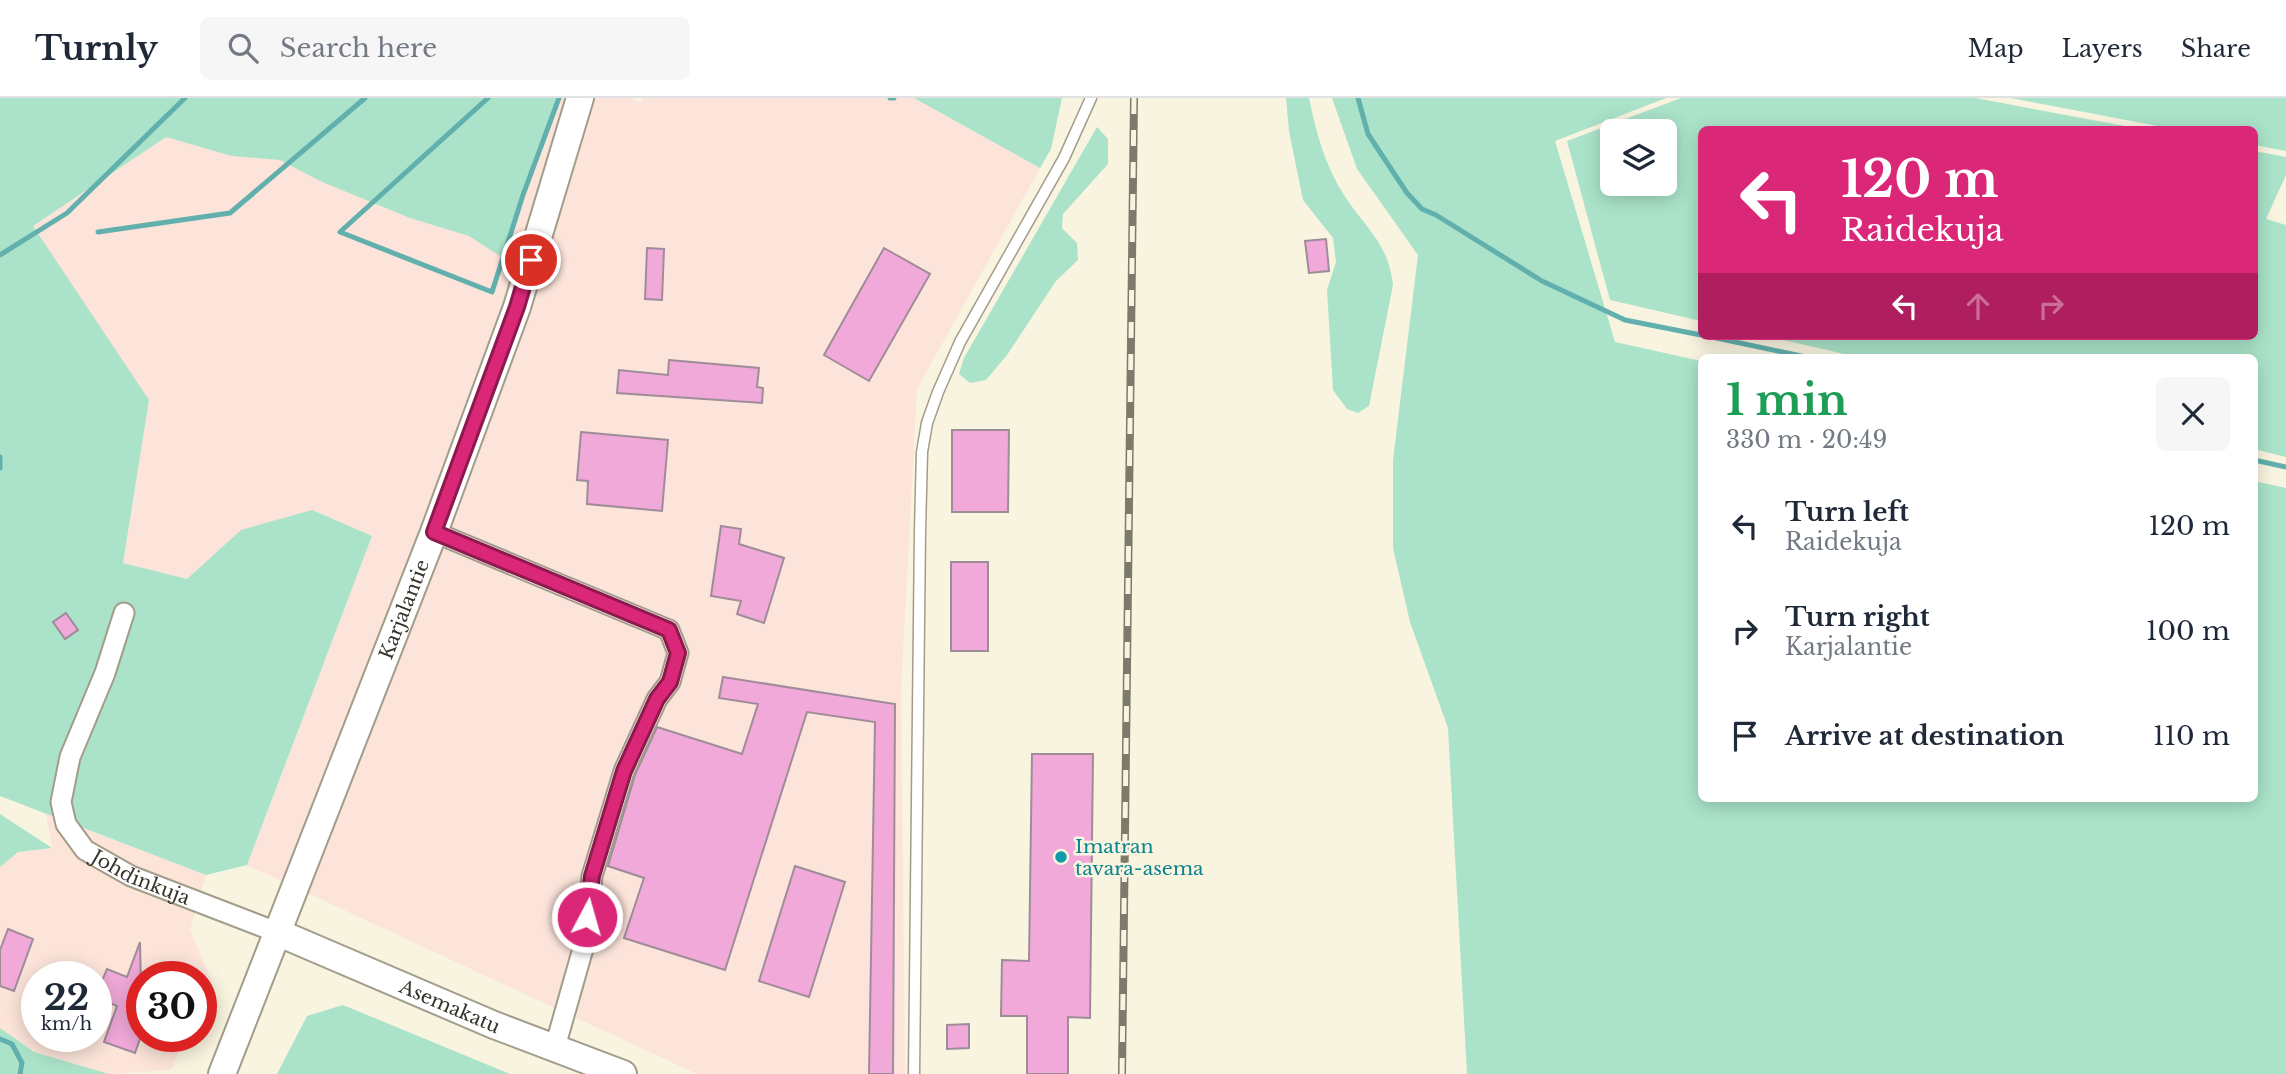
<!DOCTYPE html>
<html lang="en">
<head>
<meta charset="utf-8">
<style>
	:root { --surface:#fff; --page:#f6f6f7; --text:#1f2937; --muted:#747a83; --line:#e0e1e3 }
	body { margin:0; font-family:"Libre Baskerville",serif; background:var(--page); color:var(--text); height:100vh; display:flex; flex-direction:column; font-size:26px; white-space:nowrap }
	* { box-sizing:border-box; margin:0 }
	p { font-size:23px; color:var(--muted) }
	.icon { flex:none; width:38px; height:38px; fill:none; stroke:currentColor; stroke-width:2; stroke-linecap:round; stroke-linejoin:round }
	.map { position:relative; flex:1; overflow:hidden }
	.side { position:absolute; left:1698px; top:256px; width:560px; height:448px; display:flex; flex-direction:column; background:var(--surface); border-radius:10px; box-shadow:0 4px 18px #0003 }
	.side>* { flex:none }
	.guide { position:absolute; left:1698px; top:28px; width:560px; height:214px; border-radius:10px; box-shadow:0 4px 18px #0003; background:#db2777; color:#fff; overflow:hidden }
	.buttons { position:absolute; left:1600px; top:21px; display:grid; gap:14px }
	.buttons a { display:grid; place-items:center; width:77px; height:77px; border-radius:10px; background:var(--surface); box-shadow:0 4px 18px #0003; font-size:35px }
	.speed { position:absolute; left:21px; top:863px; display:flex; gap:14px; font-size:35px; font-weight:700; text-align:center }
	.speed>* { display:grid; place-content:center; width:91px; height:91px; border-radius:50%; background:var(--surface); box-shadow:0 4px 18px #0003; line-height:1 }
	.speed small { font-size:18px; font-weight:400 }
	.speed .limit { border:10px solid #d22; background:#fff; color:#111 }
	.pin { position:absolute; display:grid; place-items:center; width:60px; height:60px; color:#fff; margin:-30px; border:4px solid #fff; border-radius:50%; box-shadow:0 2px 7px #0007 }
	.me { position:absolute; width:77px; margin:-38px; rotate:6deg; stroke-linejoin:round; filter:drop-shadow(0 0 5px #0008) }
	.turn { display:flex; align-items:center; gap:24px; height:147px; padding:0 28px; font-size:32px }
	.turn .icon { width:91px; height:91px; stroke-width:2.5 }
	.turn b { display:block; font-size:49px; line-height:60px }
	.lanes { display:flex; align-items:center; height:66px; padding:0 28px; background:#0003; justify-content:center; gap:35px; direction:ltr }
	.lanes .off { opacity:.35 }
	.round { display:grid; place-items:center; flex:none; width:74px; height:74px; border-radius:10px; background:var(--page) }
	.summary { display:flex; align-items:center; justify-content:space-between; height:119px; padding:0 28px }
	h1 { font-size:42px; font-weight:700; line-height:52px; color:#1e9e55 }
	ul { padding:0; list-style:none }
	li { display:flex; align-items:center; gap:21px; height:105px; padding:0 28px }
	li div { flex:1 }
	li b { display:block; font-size:26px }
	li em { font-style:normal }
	header { display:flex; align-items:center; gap:42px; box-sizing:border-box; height:98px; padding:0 35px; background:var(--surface); border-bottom:2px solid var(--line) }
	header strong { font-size:33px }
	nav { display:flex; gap:38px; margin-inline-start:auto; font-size:24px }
	.search { width:490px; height:63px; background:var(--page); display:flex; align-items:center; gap:18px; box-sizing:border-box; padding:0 24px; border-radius:10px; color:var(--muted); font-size:26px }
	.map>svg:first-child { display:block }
</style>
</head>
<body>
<header>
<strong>Turnly</strong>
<div class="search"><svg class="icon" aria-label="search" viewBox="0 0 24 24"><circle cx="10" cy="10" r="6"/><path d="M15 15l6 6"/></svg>Search here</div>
<nav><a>Map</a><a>Layers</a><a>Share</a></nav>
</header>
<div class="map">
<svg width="2286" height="976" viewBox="0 0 2286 976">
	<rect width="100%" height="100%" fill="#f8f4df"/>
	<path fill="#fce4d9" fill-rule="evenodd" d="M46,716l160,61 -16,55 21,50 -10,22v-26h-59v60h44l-15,34 -62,4 -75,-22 -34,-24v-161l18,-15 34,-4zM37,878h59v60h-59z"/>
	<path fill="#fce4da" d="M425,0h204l11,4 3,-4h271l126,70 -123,221 -16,302 4,383h-208l-450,-209 125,-329 -131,-6 -54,49 -64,-16 26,-163 -116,-174 162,-109z"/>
	<path fill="#aae3c9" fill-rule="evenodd" d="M0,0h559l-36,97 -20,63 -34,-22 -59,-18 -90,-37 -40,-21 -48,-4 -66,-19 -133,89 116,174 -26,163 64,16 54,-49 71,-20 60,26 -125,329 -41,10 -206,-79z
		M914,0h148l-11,51 -11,19z
		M1286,0h23c7,34 16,68 35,97 22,34 44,47 49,90l-24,121 -11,7 -11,-4 -14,-19 -6,-100 9,-28 -3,-24 -30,-38 -14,-69z
		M1332,0h334l-111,43 60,201 86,19v437h553v-317l32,7v586h-819l-19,-346 -38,-106 -17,-74v-88l25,-205 -61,-86z
		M1681,0h294l166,31 -440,1v191l-91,-21 -43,-159zM1612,33h52v53h-52z
		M2011,0h275v53l-32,-6v-15l-81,-1z
		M1097,29l11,12v25l-45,50 -1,14 15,15 1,17 -22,21 -49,74 -21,25 -16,3 -11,-9 5,-16z
		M2254,53l32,6v18l-20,44 20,6v232l-32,-8v-92h-397l-91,-21h488z
		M0,715v1l52,34 -34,4 -18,15z
		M343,907l167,69h-233l30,-58z
		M0,930l34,24 75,22h-109z"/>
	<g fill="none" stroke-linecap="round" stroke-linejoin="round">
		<path stroke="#61b0ae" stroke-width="5" d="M488,0l-148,134 152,60 31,-97 36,-97
			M890,0h4
			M1358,0l10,36 39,59 15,16 14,6 106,66 83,39 76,15
			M98,134l132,-19 135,-115
			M0,157l67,-42 118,-115
			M1707,238l99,21
			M0,359v11
			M2254,362l32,7
			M0,941l12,5 10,19 -2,11"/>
	</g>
	<path fill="#f1a9d9" stroke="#9e8c98" stroke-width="2" d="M1326,141l3,32 -20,2 -4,-32z
		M647,150l17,1 -2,51 -17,-1z
		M884,150l46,26 -61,107 -45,-26z
		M669,262l90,8 -2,19 6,1 -1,15 -145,-10 2,-23 49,5z
		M952,332h57l-1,82h-56z
		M581,334l87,8 -6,71 -75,-7 1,-23 -11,-1z
		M721,428l20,3 -2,15 45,14 -20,65 -27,-9 4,-13 -30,-5z
		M951,464h37v89h-37z
		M66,515l12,17 -13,9 -12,-17z
		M723,579l172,27 -2,370h-24l6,-352 -68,-10 -82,258 -101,-32 20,-60 -36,-12 27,-91 22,-48 85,27 16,-50 -39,-6z
		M1032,656h61l-3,264 -22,-1v57h-41v-58h-26l1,-56 27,1z
		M795,768l50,16 -36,115 -50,-16z
		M8,831l25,10 -19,52 -14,-5v-36z
		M140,844l2,91 -7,20 -31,-11 13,-36 -21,-9v-2l11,-26 20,8z
		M969,926v24l-22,1v-24z"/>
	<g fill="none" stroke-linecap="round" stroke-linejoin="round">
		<defs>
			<path id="lane" d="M914,976l6,-543 2,-79 5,-29 11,-31 22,-50 104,-184 27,-60"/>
			<g id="street">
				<path d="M434,434l235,98 9,23 -8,29 -13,17 -33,72 -32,105 -6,62 -31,109"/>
				<path id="s1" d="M124,515l-19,60 -35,84 -9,45 5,22 19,26 46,26 148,57"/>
			</g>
			<g id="secondary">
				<path id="s2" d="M279,835l215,92 129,49"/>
				<path id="s3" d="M222,976l212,-542 83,-225 63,-209"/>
			</g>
		</defs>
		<use href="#lane" stroke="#a19d8a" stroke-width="13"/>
		<use href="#street" stroke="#a19d8a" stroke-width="23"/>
		<use href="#secondary" stroke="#a19d8a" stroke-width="30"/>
		<use href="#lane" stroke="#fff" stroke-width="10"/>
		<use href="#street" stroke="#fff" stroke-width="19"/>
		<use href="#secondary" stroke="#fff" stroke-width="26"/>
		<defs>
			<path id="rail" d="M1122,976l12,-976"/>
		</defs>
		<use href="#rail" stroke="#7c7a6d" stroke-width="8"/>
		<use href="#rail" stroke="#f8f4df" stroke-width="5" stroke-dasharray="16" stroke-linecap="butt"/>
	</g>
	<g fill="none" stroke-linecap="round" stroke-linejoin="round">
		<defs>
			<path id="route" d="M531,162l-14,47 -83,225 235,98 9,23 -8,29 -13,17 -33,72 -32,105 -5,41"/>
		</defs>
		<use href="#route" stroke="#8e194d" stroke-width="18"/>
		<use href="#route" stroke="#db2777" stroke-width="12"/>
	</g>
	<circle fill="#0f9aa8" stroke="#f8f4df" stroke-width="2.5" cx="1061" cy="759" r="7"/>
	<g text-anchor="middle" stroke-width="5" stroke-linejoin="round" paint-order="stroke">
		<g font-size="19" fill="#35332b" stroke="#f8f4df">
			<text dy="7" stroke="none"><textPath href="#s3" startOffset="499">Karjalantie</textPath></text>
			<text dy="7" stroke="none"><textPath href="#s1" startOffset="317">Johdinkuja</textPath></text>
			<text dy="7" stroke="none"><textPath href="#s2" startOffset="186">Asemakatu</textPath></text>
		</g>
		<g font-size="19" fill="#0d838f" stroke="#f8f4df" text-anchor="start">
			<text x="1075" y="755">Imatran<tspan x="1075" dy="22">tavara-asema</tspan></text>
		</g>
	</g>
</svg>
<div class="buttons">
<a><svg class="icon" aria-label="layers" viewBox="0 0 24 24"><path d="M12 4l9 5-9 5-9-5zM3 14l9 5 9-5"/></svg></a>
</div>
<div class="speed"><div>22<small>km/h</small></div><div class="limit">30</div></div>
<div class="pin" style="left:531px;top:162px;background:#d93025"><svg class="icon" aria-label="arrive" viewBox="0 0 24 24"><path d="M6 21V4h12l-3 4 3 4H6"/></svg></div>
<svg class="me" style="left:587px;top:819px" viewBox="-20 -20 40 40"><circle r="17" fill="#db2777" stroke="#fff" stroke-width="3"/><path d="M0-11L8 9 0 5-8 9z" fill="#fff"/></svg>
<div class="guide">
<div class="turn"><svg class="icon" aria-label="left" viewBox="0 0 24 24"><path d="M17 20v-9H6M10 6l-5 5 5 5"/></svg><div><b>120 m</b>Raidekuja</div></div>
<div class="lanes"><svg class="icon" aria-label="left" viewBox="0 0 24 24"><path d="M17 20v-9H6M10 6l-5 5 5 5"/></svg><svg class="icon off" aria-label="ahead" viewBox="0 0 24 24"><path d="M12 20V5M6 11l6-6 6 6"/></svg><svg class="icon off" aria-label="right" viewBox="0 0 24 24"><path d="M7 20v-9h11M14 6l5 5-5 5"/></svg></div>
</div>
<section class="side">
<div class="summary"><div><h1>1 min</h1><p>330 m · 20:49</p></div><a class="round"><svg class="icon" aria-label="close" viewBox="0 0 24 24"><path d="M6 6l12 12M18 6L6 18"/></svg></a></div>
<ul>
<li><svg class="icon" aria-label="left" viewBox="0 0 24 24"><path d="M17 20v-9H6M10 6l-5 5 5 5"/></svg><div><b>Turn left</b><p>Raidekuja</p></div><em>120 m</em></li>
<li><svg class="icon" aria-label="right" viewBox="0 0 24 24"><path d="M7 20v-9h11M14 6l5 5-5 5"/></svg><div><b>Turn right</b><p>Karjalantie</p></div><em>100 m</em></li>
<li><svg class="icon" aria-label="arrive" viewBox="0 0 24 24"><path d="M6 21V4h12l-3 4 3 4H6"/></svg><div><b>Arrive at destination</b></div><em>110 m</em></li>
</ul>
</section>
</div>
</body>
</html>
